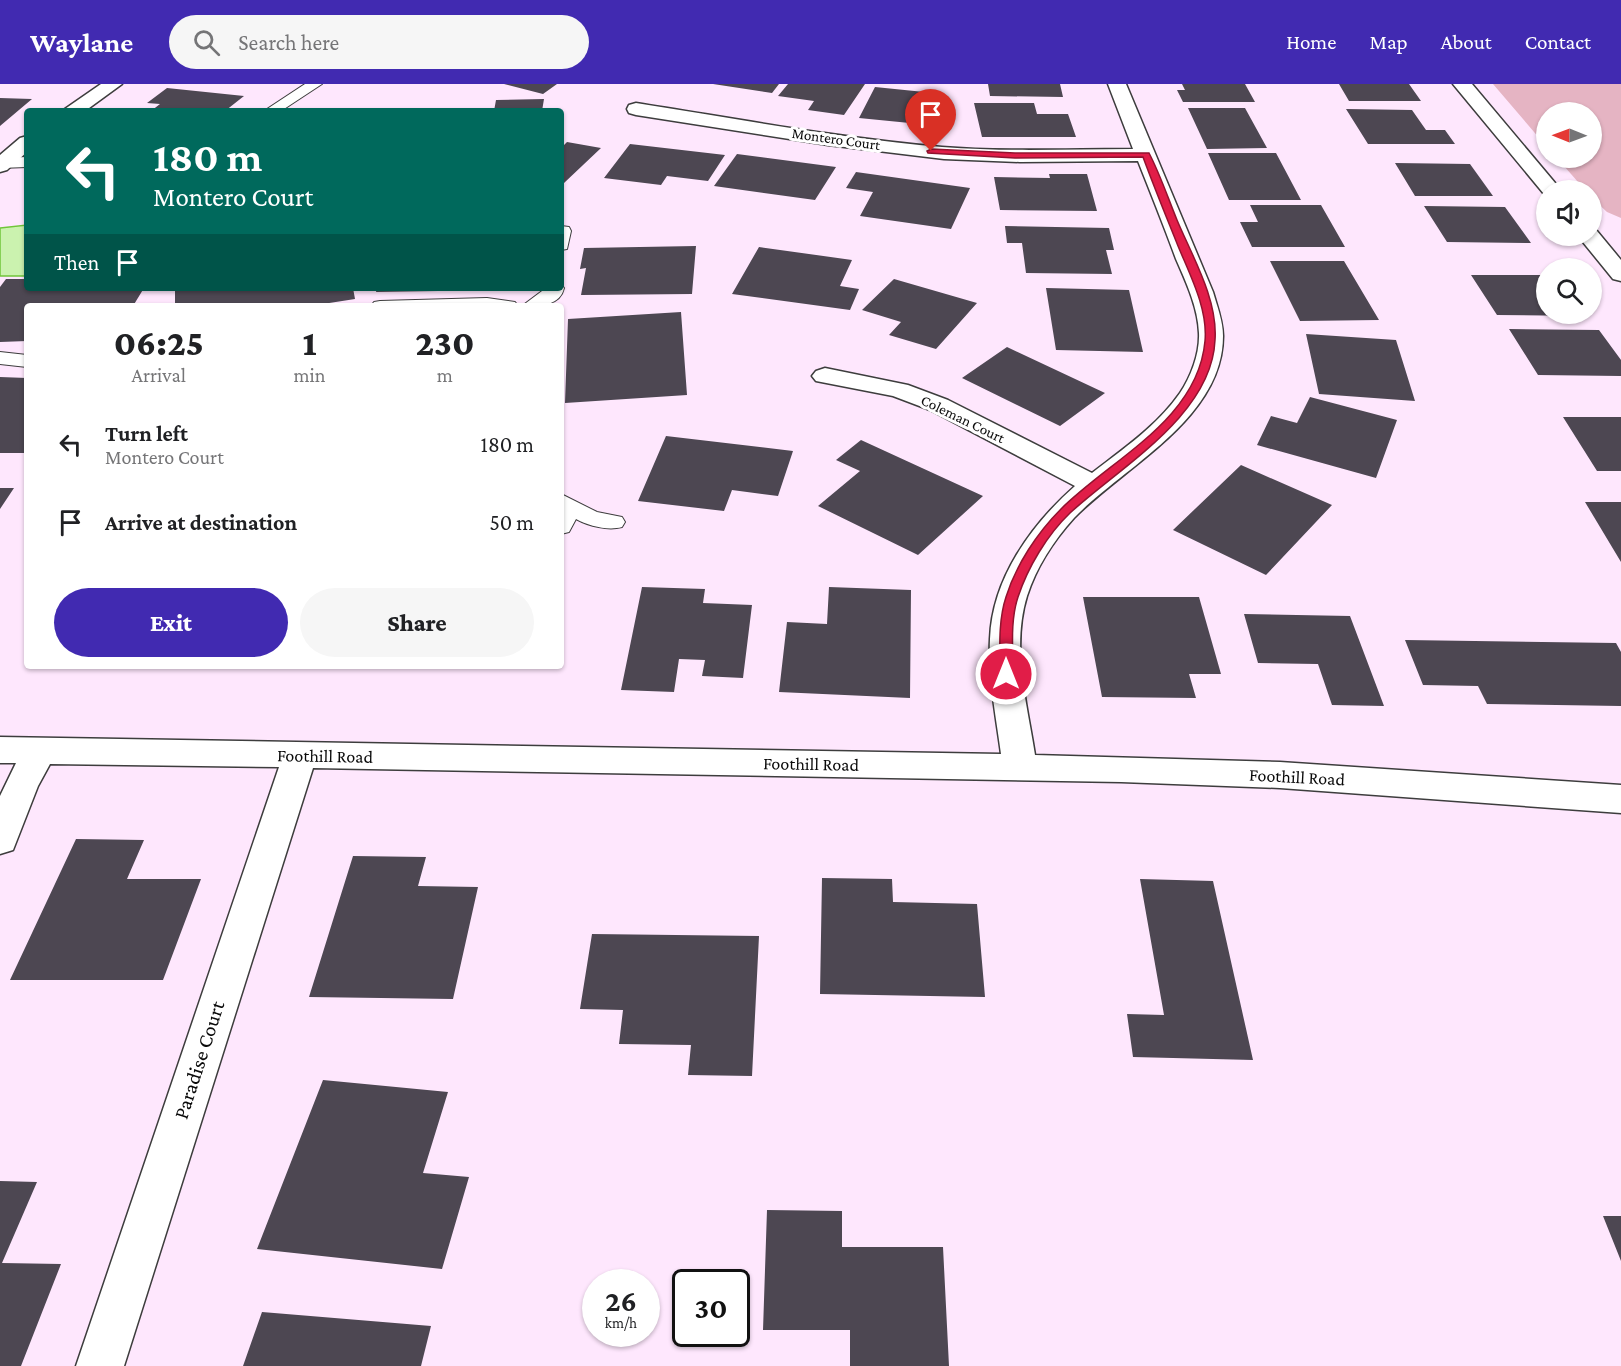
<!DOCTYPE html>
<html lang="en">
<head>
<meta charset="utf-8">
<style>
	:root { --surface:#fff; --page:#f6f6f6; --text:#202124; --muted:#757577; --accent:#412ab1 }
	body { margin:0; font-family:"Crimson Pro",serif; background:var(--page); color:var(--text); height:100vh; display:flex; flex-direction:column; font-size:22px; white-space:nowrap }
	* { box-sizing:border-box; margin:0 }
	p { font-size:20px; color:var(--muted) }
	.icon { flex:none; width:33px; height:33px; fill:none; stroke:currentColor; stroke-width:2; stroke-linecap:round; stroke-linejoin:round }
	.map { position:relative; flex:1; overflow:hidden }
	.side { position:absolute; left:24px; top:219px; width:540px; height:366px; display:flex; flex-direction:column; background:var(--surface); border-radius:6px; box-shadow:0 2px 4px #0004 }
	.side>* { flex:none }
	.banner { position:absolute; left:24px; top:24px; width:540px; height:183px; border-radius:6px; box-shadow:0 2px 4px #0004; background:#00695c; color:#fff; overflow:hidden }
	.needle { width:39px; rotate:271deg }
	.fabs { position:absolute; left:1536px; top:18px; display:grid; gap:12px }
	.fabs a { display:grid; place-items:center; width:66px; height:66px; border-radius:50%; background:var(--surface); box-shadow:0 2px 4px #0004; font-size:30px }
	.speed { position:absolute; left:582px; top:1185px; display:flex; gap:12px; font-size:30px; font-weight:700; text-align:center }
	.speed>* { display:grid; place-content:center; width:78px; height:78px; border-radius:50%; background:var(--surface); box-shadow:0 2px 4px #0004; line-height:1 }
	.speed small { font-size:15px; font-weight:400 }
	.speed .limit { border:3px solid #111; border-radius:9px; background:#fff; color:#111 }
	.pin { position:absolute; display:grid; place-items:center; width:51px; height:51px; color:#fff; margin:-62px -26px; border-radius:50% 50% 50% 0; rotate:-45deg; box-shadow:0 0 6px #0007 }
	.pin .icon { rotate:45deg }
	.me { position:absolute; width:66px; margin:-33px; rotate:0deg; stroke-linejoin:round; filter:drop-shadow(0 0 4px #0008) }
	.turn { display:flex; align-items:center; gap:21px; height:126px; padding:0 30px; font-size:27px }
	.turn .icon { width:78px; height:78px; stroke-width:2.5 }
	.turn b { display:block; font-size:42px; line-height:51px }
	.then { display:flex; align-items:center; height:57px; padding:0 30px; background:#0003; gap:12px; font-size:22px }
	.eta { display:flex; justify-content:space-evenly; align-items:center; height:102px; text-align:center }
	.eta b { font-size:36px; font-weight:800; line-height:42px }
	.cta { display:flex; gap:12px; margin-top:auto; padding:12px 30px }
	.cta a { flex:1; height:69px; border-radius:36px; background:var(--accent); color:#fff; font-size:24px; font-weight:800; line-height:69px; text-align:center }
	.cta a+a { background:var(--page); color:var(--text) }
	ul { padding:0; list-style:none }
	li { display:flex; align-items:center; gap:18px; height:78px; padding:0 30px }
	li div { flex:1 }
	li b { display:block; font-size:22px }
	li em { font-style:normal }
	header { display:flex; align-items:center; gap:36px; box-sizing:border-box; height:84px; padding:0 30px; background:var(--accent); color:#fff }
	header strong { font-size:28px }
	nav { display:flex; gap:33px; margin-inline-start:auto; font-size:21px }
	.search { width:420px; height:54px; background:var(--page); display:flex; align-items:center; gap:15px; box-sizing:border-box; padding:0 21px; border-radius:33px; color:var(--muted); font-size:22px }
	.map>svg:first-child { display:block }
</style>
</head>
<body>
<header>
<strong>Waylane</strong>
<div class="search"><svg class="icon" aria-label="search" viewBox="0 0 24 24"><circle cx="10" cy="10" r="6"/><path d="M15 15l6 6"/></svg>Search here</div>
<nav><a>Home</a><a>Map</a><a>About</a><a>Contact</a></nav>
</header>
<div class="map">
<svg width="1621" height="1282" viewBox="0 0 1621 1282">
	<rect width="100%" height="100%" fill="#fee7fd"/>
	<path fill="#e5b4c3" d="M1493,0h128v134l-14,-6 -15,-14v-8h-7l-28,-32h35v-46h-46v34z"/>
	<path fill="#cbf2af" stroke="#70c53a" stroke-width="1.5" d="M27,141v51h-27v-48z"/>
	<path fill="#4d4752" d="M504,0h53l-14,10z
		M713,0h66l-7,9z
		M788,0h77l-21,31 -36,-5 6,-9 -36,-5z
		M988,0h72l3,13 -73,-1z
		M1182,0h63l10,18h-72l-6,-12h8z
		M1339,0h70l12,17h-72z
		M875,3l69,7 -14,31 -71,-7z
		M167,4l77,8 -19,15h-74l9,-7 -13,-1z
		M0,14l32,1 -32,27z
		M544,15l-2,12h-48l2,-11z
		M974,19h60l3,11h31l8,23h-94z
		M1188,24h57l22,40 -60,1z
		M1346,25l66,1 14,20h19l10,14h-87z
		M567,58l34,6 -37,35h-3v-35z
		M630,60l95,11 -17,26 -41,-5 -6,9 -57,-7z
		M1208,69h68l25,47h-72z
		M737,70l99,13 -21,33 -101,-14z
		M1395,79l75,1 23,32h-78z
		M856,88l114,16 -19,41 -91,-13 13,-24 -27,-4z
		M1049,90h38l10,37 -97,-1 -6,-33 56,1z
		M1250,121h71l24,42h-93l-12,-25h18z
		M1424,122l81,1 26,36 -84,-1z
		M1005,142l104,2 5,22h-8l6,24 -86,-1 -4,-30h-15z
		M696,162l-4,48 -111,1 5,-27 -6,1 4,-21z
		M759,163l93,13 -12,26 19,3 -9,21 -118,-16z
		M1270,177h74l35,59 -79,1z
		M1471,191h75v39h38l2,2 -89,-1z
		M6,195h21v9h117l-11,18h-106v35l-27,1v-55z
		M894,195l83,24 -41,46 -47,-14 12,-13 -39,-12z
		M175,204h178l2,11 -45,7h-135z
		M377,204h123v2l-124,2z
		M1046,204l83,2 14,62 -87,-2z
		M681,228l6,83 -122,8 3,-84z
		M1509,245l90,1 22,30v16l-83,-1z
		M1306,250l90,6 19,61 -96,-7z
		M1007,263l98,46 -45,33 -98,-48z
		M0,293l27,1v75h-27z
		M1310,313l87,23 -21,58 -119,-33 14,-29 26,7z
		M1563,333h58v54h-24z
		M666,352l127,15 -15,45 -46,-6 -8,21 -86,-10z
		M861,356l122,56 -65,59 -100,-49 42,-35 -24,-11z
		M1241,381l91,40 -66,70 -93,-45z
		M0,404h14l-14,21z
		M1585,418h36v60z
		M642,503l63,2 -2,14 49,2 -9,73 -41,-2 3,-16 -26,-1 -5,33 -53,-2z
		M829,503l82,3 -1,108 -131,-6 8,-70 40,2z
		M1083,513h116l22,77h-32l7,24 -94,-1z
		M1244,530l106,2 34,90 -52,-1 -14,-41 -60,-1z
		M1405,556l211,3 5,9v54l-134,-2 -9,-18 -55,-1z
		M76,755l68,1 -17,39h74l-38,101h-153z
		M353,772l73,1 -8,29 60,1 -25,112 -144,-2z
		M822,794l70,1 1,23 84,2 8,93 -165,-3z
		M1140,795l73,2 40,179 -120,-3 -6,-43 37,1z
		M592,850l167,2 -7,140 -64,-1 3,-30 -72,-1 4,-34 -43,-1z
		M323,996l125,12 -25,81 46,4 -27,92 -185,-20z
		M0,1097l37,1 -35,81 59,1 -40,102h-21z
		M767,1126l75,1v36h101l6,119h-99v-36h-87z
		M1603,1132h18v45z
		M262,1228l169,14 -10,40h-178z"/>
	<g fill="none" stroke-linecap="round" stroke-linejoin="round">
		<defs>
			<path id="service" d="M305,0h17l-41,27h-17z
				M27,73v10l-27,1v-10z
				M561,142l8,1 2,4 -4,18 -6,1z
				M561,200l3,4c-4,19 -27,18 -42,18l24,-18h15z
				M487,214l28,4 3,4h-147l3,-4 6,-1z
				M0,268l27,3v12l-27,-3z
				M561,410l36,18 25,5 3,5 -3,5c-14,4 -33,-1 -46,-8l-7,13 -8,2z"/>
			<path id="minor" d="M101,0h21l-37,27h-23z
				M1108,0h18l87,208c4,14 10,29 10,44 0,83 -100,131 -149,182 -20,22 -38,50 -47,78 -16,52 0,107 8,159l245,7 341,23v28l-341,-25 -159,-6 -808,-14 -189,598h-48l203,-599 -229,-3 -12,22 -25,64 -13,4v-58l16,-33h-16v-26l1001,17c-5,-38 -13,-76 -11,-115 2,-60 41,-114 85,-153l-145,-76 -37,-14 -77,-15 -4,-5 4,-5 9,-3 83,17 40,15 144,73c31,-24 65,-47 88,-80 11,-16 20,-40 19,-60 -1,-26 -13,-51 -23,-74 -12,-33 -25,-65 -38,-98l-118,1 -76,-3 -116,-14 -192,-30 -7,-2 -2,-4 2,-4 7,-2c102,16 203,35 306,44 64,5 128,2 191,2z
				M1453,0h19l89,106h-15v5l-2,-1z
				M27,52v16l-20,18 -7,2v-17l20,-17z
				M1592,146l5,1 24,29v21l-8,-2 -35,-43h14z"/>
		</defs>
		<use href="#service" stroke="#3d3d3d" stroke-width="2"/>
		<use href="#minor" stroke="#3d3d3d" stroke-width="3"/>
		<use href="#service" fill="#fff" fill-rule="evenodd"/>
		<use href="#minor" fill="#fff" fill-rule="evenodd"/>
	</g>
	<path fill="#e11d48" stroke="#92132f" stroke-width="1.5" d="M931,65l84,4h134c11,21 19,45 28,67 15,36 41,79 38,120 -3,75 -95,127 -145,173 -23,22 -42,54 -52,84 -8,24 -5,52 -5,77l-7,5 -6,-5c0,-25 -2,-53 6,-77 10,-32 31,-64 55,-88 50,-50 137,-89 144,-168 3,-32 -15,-66 -27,-95 -12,-30 -24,-59 -35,-89l-128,1 -87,-5 -1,-2z"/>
	<g text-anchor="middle" stroke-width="6" stroke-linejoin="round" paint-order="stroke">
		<g font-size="15" fill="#0a0a0a" stroke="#fff">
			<text transform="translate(836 55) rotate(8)" y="5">Montero Court</text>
			<text transform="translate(963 335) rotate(26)" y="5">Coleman Court</text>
		</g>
		<g font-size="18" fill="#0a0a0a" stroke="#fff">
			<text transform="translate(325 672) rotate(1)" y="6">Foothill Road</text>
			<text transform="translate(811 680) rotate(1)" y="6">Foothill Road</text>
			<text transform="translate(1297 693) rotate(3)" y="6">Foothill Road</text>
		</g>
		<g font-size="21" fill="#0a0a0a" stroke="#fff">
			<text transform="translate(199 976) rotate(-72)" y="7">Paradise Court</text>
		</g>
	</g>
</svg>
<div class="fabs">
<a><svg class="needle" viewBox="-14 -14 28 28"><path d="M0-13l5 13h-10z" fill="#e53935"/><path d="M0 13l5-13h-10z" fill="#757577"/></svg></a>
<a><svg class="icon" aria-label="sound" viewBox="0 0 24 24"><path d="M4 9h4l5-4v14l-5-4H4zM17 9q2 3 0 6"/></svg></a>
<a><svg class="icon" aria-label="search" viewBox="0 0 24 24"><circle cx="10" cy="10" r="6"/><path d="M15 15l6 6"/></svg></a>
</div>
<div class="speed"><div>26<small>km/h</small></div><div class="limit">30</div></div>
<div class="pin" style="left:931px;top:67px;background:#d93025"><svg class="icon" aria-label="arrive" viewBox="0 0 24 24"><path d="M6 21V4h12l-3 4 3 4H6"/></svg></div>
<svg class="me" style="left:1006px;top:590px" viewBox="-20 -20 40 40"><circle r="17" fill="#e11d48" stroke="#fff" stroke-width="3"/><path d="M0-11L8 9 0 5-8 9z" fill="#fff"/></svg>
<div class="banner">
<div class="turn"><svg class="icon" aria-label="left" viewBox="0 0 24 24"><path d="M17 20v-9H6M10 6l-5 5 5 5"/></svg><div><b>180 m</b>Montero Court</div></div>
<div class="then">Then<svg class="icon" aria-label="arrive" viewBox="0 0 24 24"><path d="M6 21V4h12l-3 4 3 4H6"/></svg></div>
</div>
<section class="side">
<div class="eta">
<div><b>06:25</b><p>Arrival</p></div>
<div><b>1</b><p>min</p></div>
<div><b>230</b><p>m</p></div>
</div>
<ul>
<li><svg class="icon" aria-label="left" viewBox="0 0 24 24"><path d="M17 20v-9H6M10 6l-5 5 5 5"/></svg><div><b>Turn left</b><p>Montero Court</p></div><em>180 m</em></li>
<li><svg class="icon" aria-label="arrive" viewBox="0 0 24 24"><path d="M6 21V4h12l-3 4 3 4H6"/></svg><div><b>Arrive at destination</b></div><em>50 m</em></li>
</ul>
<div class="cta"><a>Exit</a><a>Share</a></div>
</section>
</div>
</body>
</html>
